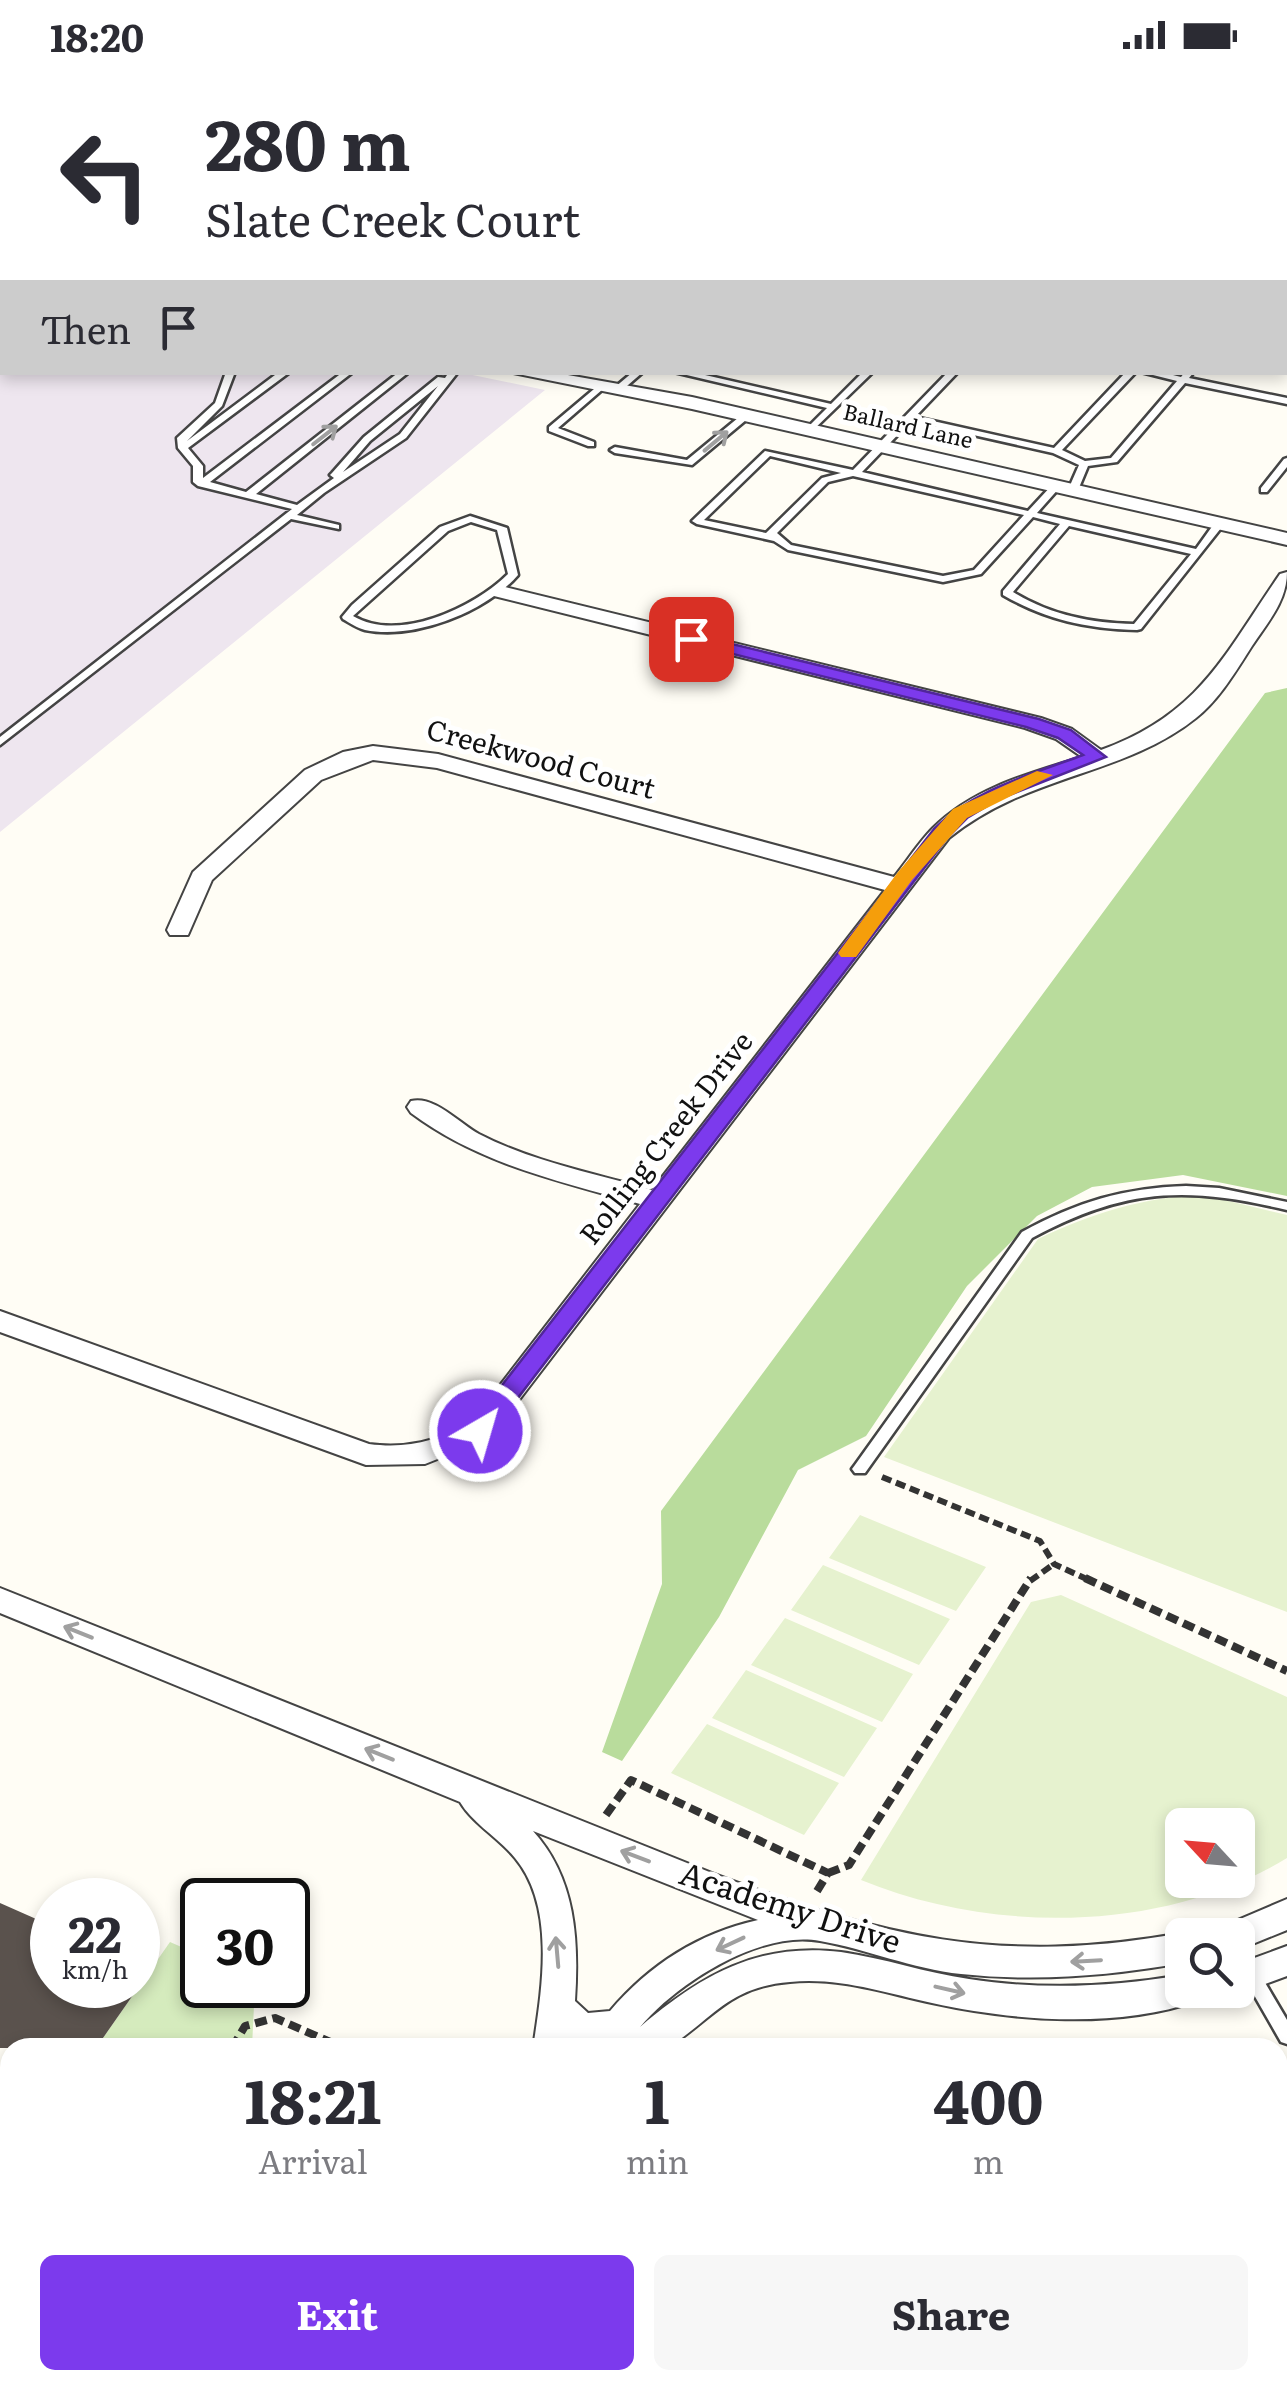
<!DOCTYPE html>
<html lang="en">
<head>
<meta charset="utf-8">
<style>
	:root { --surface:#fff; --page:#f7f7f7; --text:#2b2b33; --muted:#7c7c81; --accent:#7c3aed }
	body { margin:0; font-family:Literata,serif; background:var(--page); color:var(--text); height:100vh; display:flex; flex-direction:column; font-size:38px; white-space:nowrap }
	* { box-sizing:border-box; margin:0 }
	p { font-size:32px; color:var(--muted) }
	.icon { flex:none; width:55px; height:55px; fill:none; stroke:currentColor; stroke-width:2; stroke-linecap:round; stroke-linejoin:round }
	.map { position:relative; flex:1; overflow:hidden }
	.side { position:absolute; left:0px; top:1968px; width:1288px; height:352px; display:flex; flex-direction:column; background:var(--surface); border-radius:30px 30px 0 0; box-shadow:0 5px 15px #0003 }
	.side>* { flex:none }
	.banner { position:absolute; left:0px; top:0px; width:1288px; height:305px; box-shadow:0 5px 15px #0003; background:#fff; color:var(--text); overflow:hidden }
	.needle { width:65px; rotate:296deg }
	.controls { position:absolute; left:1165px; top:1738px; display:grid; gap:20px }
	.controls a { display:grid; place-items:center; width:90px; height:90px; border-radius:15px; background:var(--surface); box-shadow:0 5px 15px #0003; font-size:50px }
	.speed { position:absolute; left:30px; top:1808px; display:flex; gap:20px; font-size:50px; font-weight:700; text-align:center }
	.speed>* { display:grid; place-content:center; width:130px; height:130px; border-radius:50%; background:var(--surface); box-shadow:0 5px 15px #0003; line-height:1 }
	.speed small { font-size:25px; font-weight:400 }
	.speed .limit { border:5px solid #111; border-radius:15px; background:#fff; color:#111 }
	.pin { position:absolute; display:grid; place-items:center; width:85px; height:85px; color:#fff; margin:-42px; border-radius:20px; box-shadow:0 5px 15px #0006 }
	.me { position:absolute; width:110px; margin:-55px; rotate:38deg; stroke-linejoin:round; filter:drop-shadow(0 0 8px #0008) }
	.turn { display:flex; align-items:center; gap:35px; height:210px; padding:0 40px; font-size:45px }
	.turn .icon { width:130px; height:130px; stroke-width:2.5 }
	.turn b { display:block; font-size:70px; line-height:85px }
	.then { display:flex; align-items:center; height:95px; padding:0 40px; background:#0003; gap:20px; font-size:38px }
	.eta { display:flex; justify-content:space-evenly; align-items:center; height:170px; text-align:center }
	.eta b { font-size:60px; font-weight:700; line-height:70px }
	.primary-button { display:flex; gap:20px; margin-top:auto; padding:20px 40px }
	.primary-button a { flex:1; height:115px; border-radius:15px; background:var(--accent); color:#fff; font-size:40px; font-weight:700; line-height:115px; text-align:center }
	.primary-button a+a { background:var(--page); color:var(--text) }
	.status { display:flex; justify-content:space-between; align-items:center; height:70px; padding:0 50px; background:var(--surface); direction:ltr }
	.status svg { height:28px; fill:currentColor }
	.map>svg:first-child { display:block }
</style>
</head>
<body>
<div class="status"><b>18:20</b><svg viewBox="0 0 49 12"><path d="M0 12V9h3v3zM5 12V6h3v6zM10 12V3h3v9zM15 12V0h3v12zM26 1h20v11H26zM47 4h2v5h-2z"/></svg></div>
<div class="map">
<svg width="1287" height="2319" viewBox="0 0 1287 2319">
	<rect width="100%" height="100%" fill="#fffdf5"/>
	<path fill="#eee6ef" d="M0,176l2,126h456l87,18 -545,442z"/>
	<path fill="#d5ebbd" d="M170,1872l32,14v29h53l-3,62 -156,1z
		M0,2228l10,5v77h23l-6,9h-27z"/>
	<path fill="#b9dc9c" d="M1287,618v508l-104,-21 -91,12 -55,29 -70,70 -101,150 -68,34 -79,147 -97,144 -20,-9 60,-168 -1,-73 604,-818z"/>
	<path fill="#e6f2cf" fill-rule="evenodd" d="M1204,1125l83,20v397l-403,-155 154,-218c54,-26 106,-42 166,-44z
		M860,1445l126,52 -30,44 -127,-53z
		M823,1495l127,54 -31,46 -128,-55z
		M1061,1525l226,102v161c-123,75 -295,76 -426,22l170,-278zM1238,1755v55h-56v-55z
		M785,1548l128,56 -31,48 -131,-57z
		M746,1600l131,58 -33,49 -132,-59z
		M707,1654l132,59 -35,52 -133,-62z"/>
	<path fill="#5a524d" d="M0,1833l52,23v59h88l-44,63h-96z"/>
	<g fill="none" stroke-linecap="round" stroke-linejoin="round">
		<defs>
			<path id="lane" d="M42,0h11l-4,2h-8z
				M448,0h11l-4,2h-9z
				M696,0h8l1,2h-7z
				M789,0h10l-3,2h-8z
				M945,0h9l-3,2h-7z
				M1207,0h10l-3,2h-8z
				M0,23h2v5h-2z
				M1285,26h2v4h-2z
				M1285,52h2v5h-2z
				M1285,96h2v4h-2z
				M1285,196l2,1v6l-2,-1z
				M0,221h2v5l-2,1z
				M1285,260h2v6h-2z
				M2,267v7l-2,1v-7z
				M226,302h9l-13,34 -35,35 92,-69h11l-102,76 15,18v12l140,-106h10l-143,110 36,10 153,-120h10l-153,122 41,11 37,-27 -4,-3 2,-2 32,-36 74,-60 7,1 4,-6h9l-52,66 -82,55 -27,22 42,10v4l-48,-10 -291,226v-8l292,-228 -94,-23 -5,-4v-16l-15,-18 -1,-10 38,-35zM438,316l-38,48 -57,38 27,-31z
				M633,302h10l-23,20h-6v-4z
				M674,302h18l139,32 32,-32h10l-63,61 -5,-3 22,-22z
				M948,302h10l-43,45 139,31 72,-76h10l-74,78 23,11 26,-3 66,-77 -36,-9h20l20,5 4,-5h9l-5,6 98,20v6l-102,-21 -68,79 -29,4 -10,24 -5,3 -5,-3 11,-25 -26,-12 -142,-32 -49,51 166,39 25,-27 3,-1 5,3 -24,27 159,36 20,-28h8l1,2 -84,106 -4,1c-49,-1 -91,-10 -134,-35v-4l57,-67 -27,-7 -52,57 -38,8 -155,-32 -14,-9 -77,-17 -5,-3 73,-70 88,19zM770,386l71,17 -19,5 -56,55 -62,-13zM853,406l171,39 -50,55 -31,6 -152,-31 -14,-12 51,-51zM1069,456l122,28 -57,70c-44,-1 -83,-9 -121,-32z
				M600,314l5,3 -2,2 -45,39 36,14v4h-6l-39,-15v-4z
				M744,343l8,2 -60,50 -77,-12 -5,-3 5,-3 72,13z
				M1287,388v9l-20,25h-6v-4l23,-29z
				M470,446l37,12 11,47c-32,37 -104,65 -153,55 -8,-2 -15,-7 -22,-11l-1,-2 10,-12 88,-78zM471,452l26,8 11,44c-34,34 -110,69 -155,42l95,-85z
				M1186,1116l33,2 68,14v8c-101,-24 -162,-22 -255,28l-167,235h-10l-3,-4 3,-4 167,-233c55,-30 101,-44 164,-46z
				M1238,1875l6,2 43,73v24l-6,-2 -43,-75z"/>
			<path id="street" d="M1280,0h7v7l-9,-5z
				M508,302h43l141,25 595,136v12l-595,-136z
				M1287,502c0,29 -19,50 -35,74 -16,25 -33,54 -56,72 -72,58 -169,56 -247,120l-459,600 -65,26 -59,1 -366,-133v-21l369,133c38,5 67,-3 101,-20l170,-220c-81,-23 -161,-40 -229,-91l-4,-6 4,-6c23,-6 48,22 68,33 54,28 115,39 173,56l233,-300 -448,-122 -64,-8 -52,20 -109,100 -24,55h-18l-3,-5 26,-58 112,-102 38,-18 30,-6 65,8 456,123c13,-16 25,-35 39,-49 40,-40 97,-55 149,-71l-26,-18 -31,-11 -531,-132v-8l7,-2 540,132 31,11 29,21c99,-36 123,-95 179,-176z
				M0,1518l712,285c171,64 287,93 470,60l5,2h-5v28c-74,13 -145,19 -221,11 -49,-5 -94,-25 -141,-33 -60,-11 -143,42 -180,86 61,-52 118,-85 201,-75 43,6 85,21 128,27 71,11 143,8 213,-4v15h20l-5,11c-80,28 -183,20 -265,2 -47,-10 -93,-26 -142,-21 -60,5 -74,33 -118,63 -19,12 -85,0 -101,-6l-2,9h-36c9,-59 23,-141 -18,-190 -16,-20 -42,-34 -55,-56l-460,-189zM533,1761l225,89c-59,13 -109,45 -148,91l-22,2 -13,-12c4,-60 1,-123 -42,-170z
				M1287,1829v31l-49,20v-15h-18l6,-10z
				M1287,1876v30l-49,18 -12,-4h12v-26z
				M349,2310h41l-4,9h-41z"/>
			<path id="secondary" d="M573,0h30l1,2h-29z
				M1285,156h2v14h-2z"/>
		</defs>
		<use href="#lane" stroke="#444" stroke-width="5"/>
		<use href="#street" stroke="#444" stroke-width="4"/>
		<use href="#secondary" stroke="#333" stroke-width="4"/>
		<path stroke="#333" stroke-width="4" stroke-dasharray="6 2.5" stroke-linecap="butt" d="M524,0l11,2"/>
		<path stroke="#333" stroke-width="6" stroke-dasharray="10 5" stroke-linecap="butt" d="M882,1407l158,64 14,23 37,17
			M1030,1511l24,-17"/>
		<path stroke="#333" stroke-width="8" stroke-dasharray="12 6" stroke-linecap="butt" d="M1085,1508l202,93
			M606,1745l25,-35 197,93 -14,23
			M828,1803l21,-8 182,-287
			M232,1978l13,-22 30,-8 69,30
			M12,2319l6,-9"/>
		<use href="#lane" fill="#fff" fill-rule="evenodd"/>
		<use href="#street" fill="#fff" fill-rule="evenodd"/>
		<use href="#secondary" fill="#fff6b0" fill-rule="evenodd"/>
	</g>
	<defs><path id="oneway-shaft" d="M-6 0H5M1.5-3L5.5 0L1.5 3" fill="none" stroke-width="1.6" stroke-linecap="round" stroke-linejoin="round" transform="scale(2.5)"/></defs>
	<g stroke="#a0a0a0">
		<use href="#oneway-shaft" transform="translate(325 365) rotate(-38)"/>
		<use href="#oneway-shaft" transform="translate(716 371) rotate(-40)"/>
		<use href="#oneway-shaft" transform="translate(78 1562) rotate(-158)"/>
		<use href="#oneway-shaft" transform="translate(379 1684) rotate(-158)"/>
		<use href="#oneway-shaft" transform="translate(635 1786) rotate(-159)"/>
		<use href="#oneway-shaft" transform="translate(730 1874) rotate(155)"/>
		<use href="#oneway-shaft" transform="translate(557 1882) rotate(-95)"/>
		<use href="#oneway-shaft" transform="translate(1086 1891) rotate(177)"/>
		<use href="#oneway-shaft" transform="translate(950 1920) rotate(13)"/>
	</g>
	<path fill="#7c3aed" stroke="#51269a" stroke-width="2.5" d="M691,564l348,85 32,11 35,27 -107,42 -32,19 -19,19 -460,600h-17l-4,-6 4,-6 463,-596c40,-40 96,-54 149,-74l-25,-17 -32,-11 -341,-85v-7z"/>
	<path fill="#f59e0b" d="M1037,701l16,4 -86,43 -55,62 -56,77h-15l-3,-4 60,-81 55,-63z"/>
	<g text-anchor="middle" stroke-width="10" stroke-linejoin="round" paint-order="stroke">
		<g font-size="22" fill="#111" stroke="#fff">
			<text transform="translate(908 356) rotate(13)" y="8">Ballard Lane</text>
		</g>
		<g font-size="28" fill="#111" stroke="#fff">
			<text transform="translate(541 689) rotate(15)" y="10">Creekwood Court</text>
			<text transform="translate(666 1068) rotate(-52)" y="10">Rolling Creek Drive</text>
		</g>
		<g font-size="32" fill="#111" stroke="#fff">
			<text transform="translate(790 1838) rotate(18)" y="11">Academy Drive</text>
		</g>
	</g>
</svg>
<div class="controls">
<a><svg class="needle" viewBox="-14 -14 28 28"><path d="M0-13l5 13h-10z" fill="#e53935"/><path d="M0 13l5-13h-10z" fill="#7c7c81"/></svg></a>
<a><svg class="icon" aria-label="search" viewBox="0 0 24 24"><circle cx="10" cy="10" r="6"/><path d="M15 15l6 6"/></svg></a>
</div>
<div class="speed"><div>22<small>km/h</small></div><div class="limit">30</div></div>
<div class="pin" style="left:691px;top:569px;background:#d93025"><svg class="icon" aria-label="arrive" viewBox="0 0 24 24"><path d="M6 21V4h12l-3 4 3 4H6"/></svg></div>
<svg class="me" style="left:480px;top:1361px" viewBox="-20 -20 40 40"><circle r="17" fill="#7c3aed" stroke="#fff" stroke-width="3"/><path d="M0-11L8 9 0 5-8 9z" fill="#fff"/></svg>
<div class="banner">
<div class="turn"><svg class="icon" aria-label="left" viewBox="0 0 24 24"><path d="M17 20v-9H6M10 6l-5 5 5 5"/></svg><div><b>280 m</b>Slate Creek Court</div></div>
<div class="then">Then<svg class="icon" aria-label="arrive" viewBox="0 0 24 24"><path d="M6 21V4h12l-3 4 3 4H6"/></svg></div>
</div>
<section class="side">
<div class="eta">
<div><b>18:21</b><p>Arrival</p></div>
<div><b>1</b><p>min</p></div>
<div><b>400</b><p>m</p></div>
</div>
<div class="primary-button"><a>Exit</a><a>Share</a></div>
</section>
</div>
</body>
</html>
